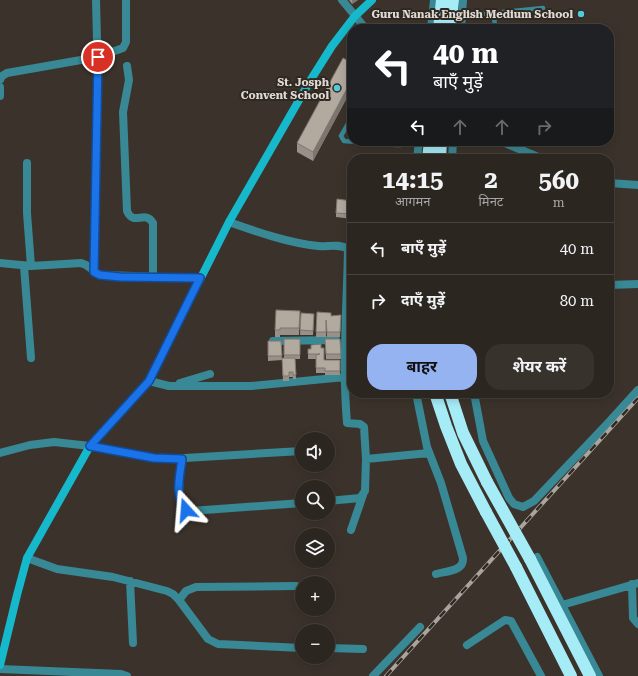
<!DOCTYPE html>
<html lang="hi">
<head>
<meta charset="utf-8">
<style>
	:root { --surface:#2c2620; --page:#38322d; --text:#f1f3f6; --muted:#a6a5a5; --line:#48433e; --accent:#95b2f1 }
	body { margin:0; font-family:"Roboto Serif","Noto Sans Devanagari",serif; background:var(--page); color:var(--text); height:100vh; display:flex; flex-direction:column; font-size:15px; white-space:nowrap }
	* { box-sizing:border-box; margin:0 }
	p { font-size:13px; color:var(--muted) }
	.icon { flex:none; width:22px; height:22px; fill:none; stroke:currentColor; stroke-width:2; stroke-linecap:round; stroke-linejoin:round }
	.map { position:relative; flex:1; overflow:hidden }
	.panel { position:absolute; left:347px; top:154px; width:267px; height:244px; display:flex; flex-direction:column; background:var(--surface); border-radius:16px; box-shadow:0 2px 10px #0003,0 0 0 1px var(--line) }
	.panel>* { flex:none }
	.hud { position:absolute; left:347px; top:24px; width:267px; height:122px; border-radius:16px; box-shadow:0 2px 10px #0003,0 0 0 1px var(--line); background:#202124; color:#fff; overflow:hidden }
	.fabs { position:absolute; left:295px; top:432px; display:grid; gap:8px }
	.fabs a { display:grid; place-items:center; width:40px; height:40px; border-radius:50%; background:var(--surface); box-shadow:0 2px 10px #0003,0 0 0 1px var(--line); font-size:20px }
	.pin { position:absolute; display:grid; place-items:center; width:34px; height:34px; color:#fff; margin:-17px; border:2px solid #fff; border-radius:50%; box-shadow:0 1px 4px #0007 }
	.me { position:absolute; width:44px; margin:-22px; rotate:341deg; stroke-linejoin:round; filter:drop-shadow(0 0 3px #0008) }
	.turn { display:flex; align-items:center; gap:14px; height:84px; padding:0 20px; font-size:18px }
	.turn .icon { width:52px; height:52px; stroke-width:2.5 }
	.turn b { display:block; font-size:28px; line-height:34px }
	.lanes { display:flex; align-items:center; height:38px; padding:0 20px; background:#0003; justify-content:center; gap:20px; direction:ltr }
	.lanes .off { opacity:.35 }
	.eta { display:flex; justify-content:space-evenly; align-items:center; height:68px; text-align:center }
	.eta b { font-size:24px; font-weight:700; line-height:28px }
	.button { display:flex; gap:8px; margin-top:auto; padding:8px 20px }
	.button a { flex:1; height:46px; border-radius:16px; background:var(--accent); color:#111; font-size:16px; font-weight:700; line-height:46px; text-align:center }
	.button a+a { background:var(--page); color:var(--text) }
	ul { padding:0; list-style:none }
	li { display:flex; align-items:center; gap:12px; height:52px; padding:0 20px; border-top:1px solid var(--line) }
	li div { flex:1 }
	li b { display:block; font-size:15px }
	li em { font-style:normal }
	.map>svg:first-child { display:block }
</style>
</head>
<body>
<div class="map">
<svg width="638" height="676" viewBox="0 0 638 676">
	<rect width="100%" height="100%" fill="#3b332b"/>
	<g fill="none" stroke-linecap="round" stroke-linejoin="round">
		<path stroke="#388995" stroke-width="4.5" d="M494,13l1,16
			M462,16l81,-8
			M352,117l-11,19 3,5 52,4h5l6,-4"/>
		<path stroke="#388995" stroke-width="8" d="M342,0l24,29
			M431,29l3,-29
			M461,29l2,-29
			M127,66l2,14 -6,32 4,99c7,16 18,-2 26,12v54
			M0,80l2,-4 5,-3 91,-16 25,-9 3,-6v-42
			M0,87v9
			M500,141l43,18
			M417,159l2,-18
			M452,159l1,-18
			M27,163v50l4,53
			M609,183l29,2
			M229,222c28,10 60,21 89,24 10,1 21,-3 30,3 -1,58 -6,116 -1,174l13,1 4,3 2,32 -1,32 -5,7 -32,3
			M0,263l31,3 50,-3 5,2 14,10 100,3
			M24,266l7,92
			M94,272l4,-192 -2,-80
			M609,285l29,-1
			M273,341l63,-1
			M149,381l20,5h82l94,-9
			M180,383l30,-9
			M416,393l11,54 14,36 22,75c1,13 -16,13 -27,16
			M474,393l9,48 26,57 5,6 9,3 11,-6 74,-78 30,-33
			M0,453l30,-8 24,-3 36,4 64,12 14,1 134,-8
			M182,459c-1,14 -9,48 9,52l111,-8
			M366,459l63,-6
			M351,530l12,-35
			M537,557l62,119
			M27,558l30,11 56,8 54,14 6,3 6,6 29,39 10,5 84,4
			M130,581l3,62
			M632,584l1,34 5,6
			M179,600l7,-9 10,-4 100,-1
			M562,605l76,-22
			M467,645l38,-25 6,1 30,55
			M328,648l35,1
			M0,669l121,5 6,2
			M373,676l47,-49"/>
		<path stroke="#16b8cb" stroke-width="8" d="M0,665l17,-70 10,-37 63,-112 59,-65 80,-159 81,-141 22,-35 23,-30 17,-16"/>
		<path stroke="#a6ecf7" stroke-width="12" d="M439,29l3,-29
			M450,29l3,-29
			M428,159l2,-18
			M440,159l1,-18
			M435,393l11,33 15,38 25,48
			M450,393l13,40 24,49
			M530,559l60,117
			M516,567l55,109"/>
		<defs>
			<path id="rail" d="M386,676l252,-278"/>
		</defs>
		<use href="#rail" stroke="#aaa49e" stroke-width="4"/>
		<use href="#rail" stroke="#302921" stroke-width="2.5" stroke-dasharray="8" stroke-linecap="butt"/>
		<path stroke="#a6ecf7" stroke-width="12" d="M487,482l43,77
			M486,512l30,55"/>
	</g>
	<path fill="#999189" d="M349,0h9l-6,4z
		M352,63v30l-2,-1 -37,69 -16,-9v-9z
		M352,201v18l-16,-2v-4z
		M348,289l4,1v21h-3l1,-9h-2z
		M300,311l-1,24h-19v2h-5v-7z
		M317,312l14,4 10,-1 -1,22h-13l-1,-12v12h-10z
		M301,313l13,1 -1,21h-13z
		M284,339h16v20h-5l1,20h-3v-2h-4v4h-6l-1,-23h2z
		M325,339h15l1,20h-15z
		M268,341h13l1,19 -14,1z
		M321,348l3,12h16v15h-15v-2h-9v-14h-8v-10z"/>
	<path fill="#7d766f" d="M352,0h6l-6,4z
		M350,83v9l-37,69v-9z"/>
	<path fill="#b2a99f" stroke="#7d766f" d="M343,58l9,5v21l-2,-1 -37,69 -16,-9z
		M337,199l15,2v13l-16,-1z
		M348,289l4,1v14h-3l1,-9h-2z
		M276,310l24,1 -1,17h-19v2h-5z
		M317,312l14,1v3l10,-1 -1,17h-13l-1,-12v12h-10z
		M301,313l13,1 -1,17 -13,-1z
		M284,339h16v16h-16z
		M325,339h15l1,15h-15z
		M268,341h13l1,15h-14z
		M321,344v4h3v12h16v11h-15v-3h-9v-13l4,-1h-12v-5h3v-4z
		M282,358h13l1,17h-3v-3h-4v4h-6z"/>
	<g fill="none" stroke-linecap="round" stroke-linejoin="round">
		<defs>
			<path id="route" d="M98,57l-4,215 6,3 20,2 80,1 -51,103 -59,65 64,12 28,1c-2,16 -8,37 4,51"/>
		</defs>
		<use href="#route" stroke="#114b97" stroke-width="10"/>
		<use href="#route" stroke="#1a73e8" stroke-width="7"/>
	</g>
	<g fill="#53cadc" stroke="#302921" stroke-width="1.5">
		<circle cx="581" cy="14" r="4"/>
		<circle cx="337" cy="88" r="4"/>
	</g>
	<g text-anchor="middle" stroke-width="4" stroke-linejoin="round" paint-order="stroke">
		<g font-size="11" font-weight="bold" fill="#dfdad5" stroke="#302921" text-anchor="end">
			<text x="573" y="18">Guru Nanak English Medium School</text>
			<text x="329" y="86">St. Josph<tspan x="329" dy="13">Convent School</tspan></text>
		</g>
	</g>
</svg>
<div class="fabs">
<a><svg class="icon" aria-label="sound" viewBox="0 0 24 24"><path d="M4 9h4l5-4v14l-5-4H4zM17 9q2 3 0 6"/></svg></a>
<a><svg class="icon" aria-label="search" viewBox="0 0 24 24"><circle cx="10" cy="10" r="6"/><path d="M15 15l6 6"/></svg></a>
<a><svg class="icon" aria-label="layers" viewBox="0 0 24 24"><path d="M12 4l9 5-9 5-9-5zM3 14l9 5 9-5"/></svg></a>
<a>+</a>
<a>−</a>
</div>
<div class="pin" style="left:98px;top:57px;background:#d93025"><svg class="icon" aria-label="arrive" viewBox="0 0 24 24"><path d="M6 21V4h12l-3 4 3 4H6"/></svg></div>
<svg class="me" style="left:186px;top:510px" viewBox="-20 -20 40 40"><path d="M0-17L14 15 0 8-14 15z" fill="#1a73e8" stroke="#fff" stroke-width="4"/></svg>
<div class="hud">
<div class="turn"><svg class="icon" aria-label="left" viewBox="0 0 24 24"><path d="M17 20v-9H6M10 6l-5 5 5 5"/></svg><div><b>40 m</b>बाएँ मुड़ें</div></div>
<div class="lanes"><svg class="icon" aria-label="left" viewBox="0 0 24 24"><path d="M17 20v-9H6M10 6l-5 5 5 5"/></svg><svg class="icon off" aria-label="ahead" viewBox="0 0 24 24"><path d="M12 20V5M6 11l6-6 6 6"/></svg><svg class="icon off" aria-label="ahead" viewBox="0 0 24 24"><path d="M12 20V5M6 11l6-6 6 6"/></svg><svg class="icon off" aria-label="right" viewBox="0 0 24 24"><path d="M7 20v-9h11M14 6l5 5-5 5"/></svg></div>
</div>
<section class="panel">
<div class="eta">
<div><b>14:15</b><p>आगमन</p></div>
<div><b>2</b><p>मिनट</p></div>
<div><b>560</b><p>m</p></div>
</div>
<ul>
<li><svg class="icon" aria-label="left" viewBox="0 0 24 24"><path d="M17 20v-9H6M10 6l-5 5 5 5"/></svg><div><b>बाएँ मुड़ें</b></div><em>40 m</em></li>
<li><svg class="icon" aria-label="right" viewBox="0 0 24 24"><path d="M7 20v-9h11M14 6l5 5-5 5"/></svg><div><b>दाएँ मुड़ें</b></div><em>80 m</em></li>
</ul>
<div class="button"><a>बाहर</a><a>शेयर करें</a></div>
</section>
</div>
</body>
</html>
